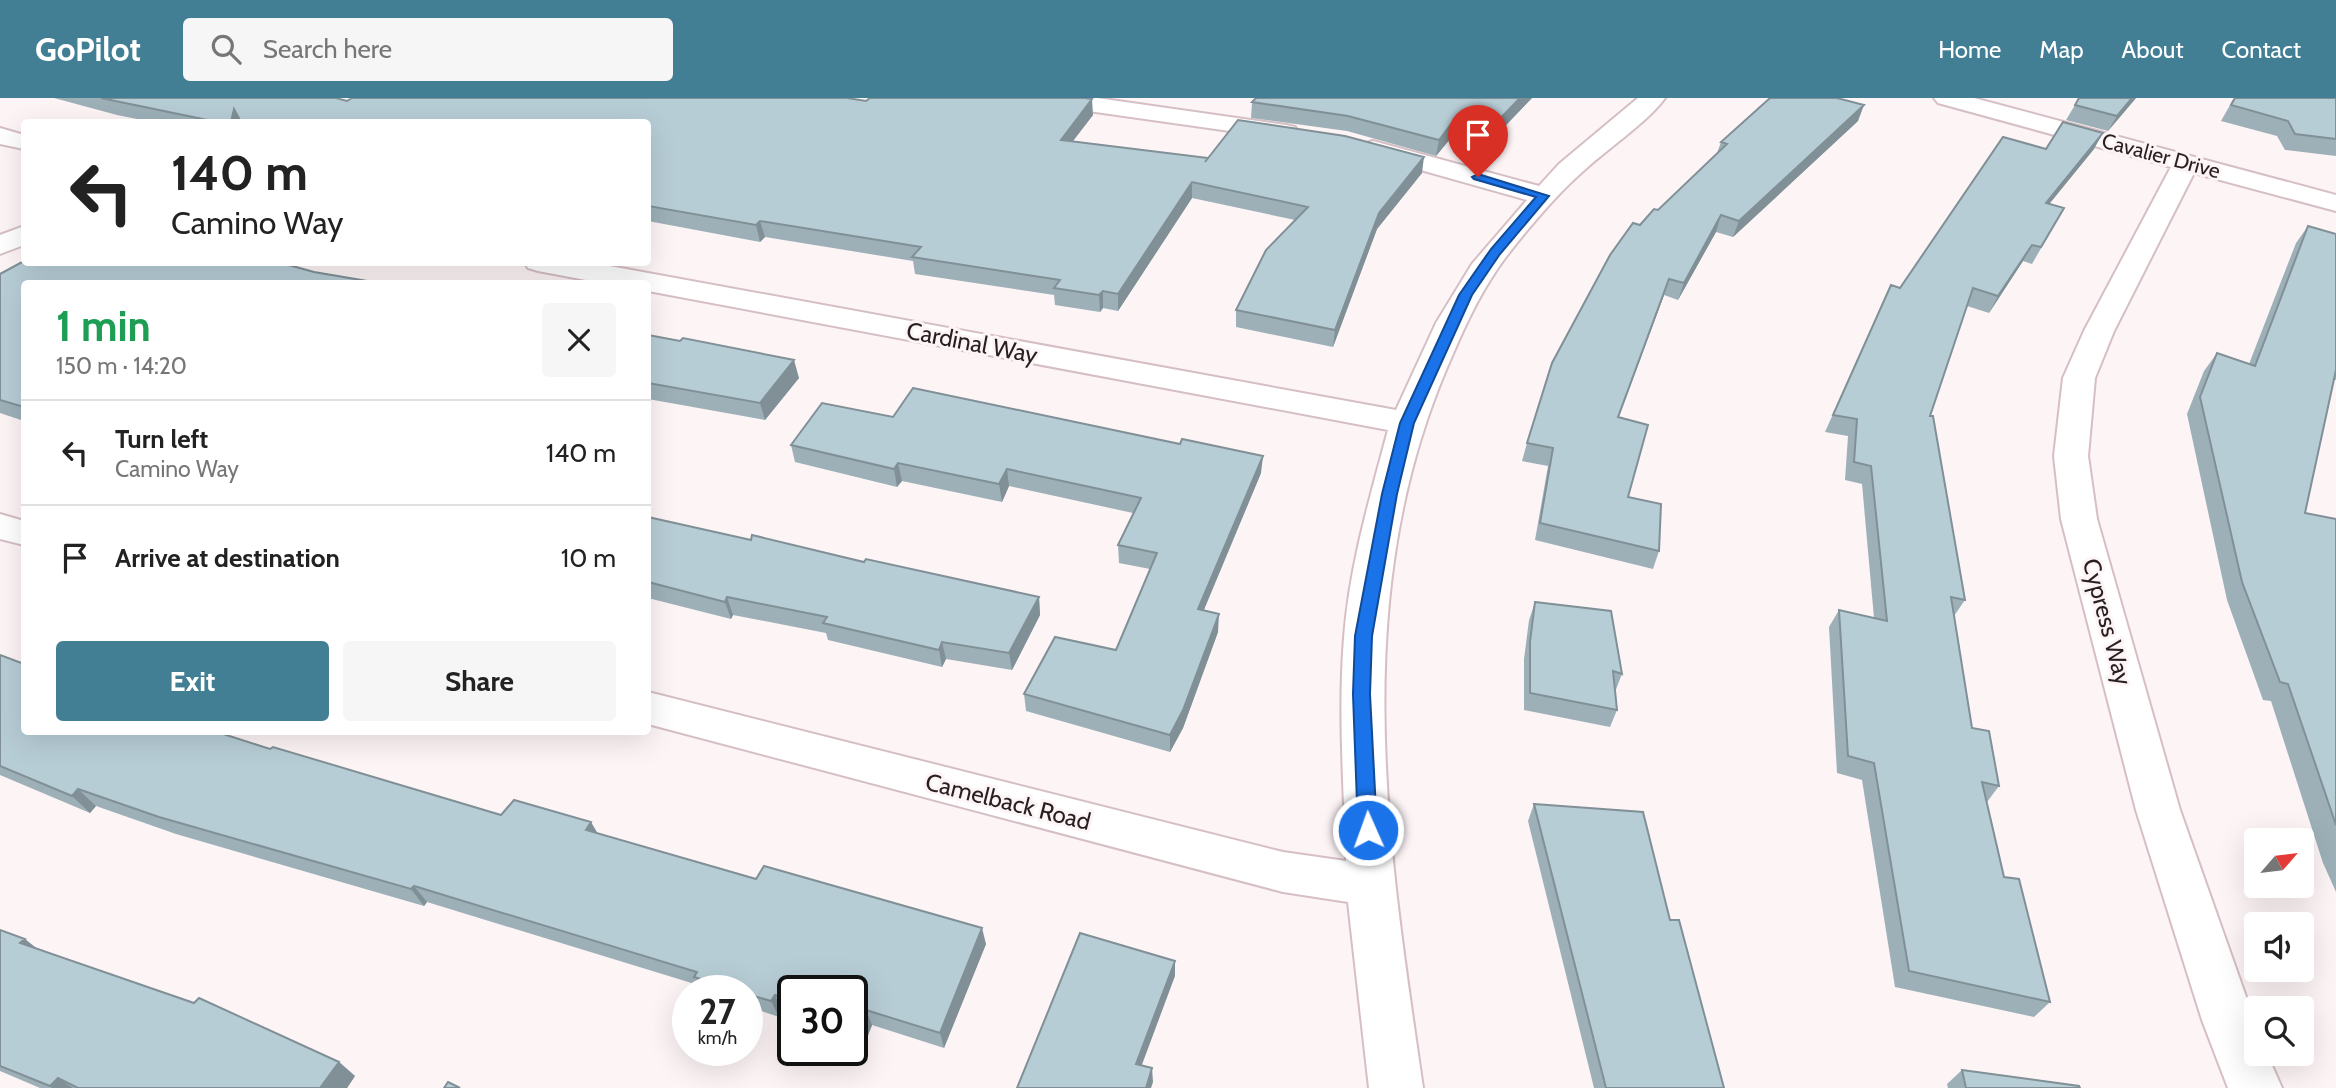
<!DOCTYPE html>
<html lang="en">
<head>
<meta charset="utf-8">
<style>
	:root { --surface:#fff; --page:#f6f6f6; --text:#222; --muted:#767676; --line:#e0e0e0; --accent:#427f95 }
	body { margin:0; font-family:Cabin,sans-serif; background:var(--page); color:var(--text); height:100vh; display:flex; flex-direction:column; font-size:26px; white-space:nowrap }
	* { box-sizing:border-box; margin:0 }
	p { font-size:23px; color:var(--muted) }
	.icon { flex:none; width:38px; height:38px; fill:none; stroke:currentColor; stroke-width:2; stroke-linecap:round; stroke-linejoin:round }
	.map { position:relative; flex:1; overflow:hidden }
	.sheet { position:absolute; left:21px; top:182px; width:630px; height:455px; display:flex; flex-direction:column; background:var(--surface); border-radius:7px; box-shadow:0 7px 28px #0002 }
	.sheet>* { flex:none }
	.hud { position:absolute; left:21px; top:21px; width:630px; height:147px; border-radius:7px; box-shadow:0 7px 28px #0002; background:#fff; color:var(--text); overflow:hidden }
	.needle { width:46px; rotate:62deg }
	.tools { position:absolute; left:2244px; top:730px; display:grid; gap:14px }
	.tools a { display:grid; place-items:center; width:70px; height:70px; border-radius:7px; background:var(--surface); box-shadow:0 7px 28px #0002; font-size:35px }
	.speed { position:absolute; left:672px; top:877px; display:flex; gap:14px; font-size:35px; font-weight:700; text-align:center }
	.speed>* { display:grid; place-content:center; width:91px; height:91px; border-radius:50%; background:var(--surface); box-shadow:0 7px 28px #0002; line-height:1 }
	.speed small { font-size:18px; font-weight:400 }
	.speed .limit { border:4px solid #111; border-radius:10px; background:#fff; color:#111 }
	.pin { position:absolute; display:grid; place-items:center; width:60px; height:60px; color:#fff; margin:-72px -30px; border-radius:50% 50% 50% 0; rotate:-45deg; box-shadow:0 0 7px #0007 }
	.pin .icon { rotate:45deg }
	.me { position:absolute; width:77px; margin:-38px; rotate:358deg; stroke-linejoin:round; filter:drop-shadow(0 0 5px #0008) }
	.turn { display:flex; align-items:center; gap:24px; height:147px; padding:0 35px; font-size:32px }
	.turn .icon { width:91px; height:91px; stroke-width:2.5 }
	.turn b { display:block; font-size:49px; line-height:60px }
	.round { display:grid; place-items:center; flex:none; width:74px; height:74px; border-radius:7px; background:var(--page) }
	.head { display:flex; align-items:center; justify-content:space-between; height:119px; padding:0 35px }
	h1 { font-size:42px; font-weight:800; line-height:52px; color:#1e9e55 }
	.action { display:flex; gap:14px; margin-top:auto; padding:14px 35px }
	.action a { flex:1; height:80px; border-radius:7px; background:var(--accent); color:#fff; font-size:28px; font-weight:800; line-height:80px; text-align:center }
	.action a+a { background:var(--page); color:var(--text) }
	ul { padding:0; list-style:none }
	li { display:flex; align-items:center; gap:21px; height:105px; padding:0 35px; border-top:2px solid var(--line) }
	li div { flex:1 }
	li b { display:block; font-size:26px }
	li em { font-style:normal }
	header { display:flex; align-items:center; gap:42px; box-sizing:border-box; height:98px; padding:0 35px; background:var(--accent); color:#fff }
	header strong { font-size:33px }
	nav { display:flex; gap:38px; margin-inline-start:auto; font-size:24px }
	.search { width:490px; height:63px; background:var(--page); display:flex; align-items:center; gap:18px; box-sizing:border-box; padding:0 24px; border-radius:7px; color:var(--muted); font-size:26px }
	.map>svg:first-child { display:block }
</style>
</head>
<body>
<header>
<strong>GoPilot</strong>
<div class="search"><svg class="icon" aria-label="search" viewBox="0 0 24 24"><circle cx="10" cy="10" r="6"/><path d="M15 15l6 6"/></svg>Search here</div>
<nav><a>Home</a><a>Map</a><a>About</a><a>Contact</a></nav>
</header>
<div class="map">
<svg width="2336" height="990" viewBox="0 0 2336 990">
	<rect width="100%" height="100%" fill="#fdf4f6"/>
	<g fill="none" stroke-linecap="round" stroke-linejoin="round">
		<defs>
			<path id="street" d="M1034,0h63l189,27 9,2 3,5 -3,5 -9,2 -240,-34 -8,-2z
				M1638,0h27c-18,25 -61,53 -85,76 -24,21 -64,68 -82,94 -22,32 -37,67 -52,102 -98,232 -58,477 -23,718h-54l-21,-186 -65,-10 -635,-168v-32l635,160 63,9c-2,-74 -8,-149 -2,-223 5,-70 26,-141 44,-208l-740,-139v-7h-41l-69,-13 -10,-3 -4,-6h64l808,148 40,-87 36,-59 55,-64 -163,-46 -4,-5 4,-5 9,-3 166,45 20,-22z
				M1934,0h40l362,97v16l-142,-38 -80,158 -19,47 -7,78 9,63 83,291 76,215v29h11l15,34h-54l-26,-68 -66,-210 -75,-291 -7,-63 9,-78 21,-47 87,-164 -233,-64z
				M0,30l24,7v14l-24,-5z
				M24,128v19l-24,9v-19z
				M0,416l24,7v24l-24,-6z"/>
		</defs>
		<use href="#street" stroke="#d6bfc4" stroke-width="4"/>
		<use href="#street" fill="#fff" fill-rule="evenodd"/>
	</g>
	<path fill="#9db0b8" d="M54,0h282l11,3h519l227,14 -20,26 135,17 214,15 -45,56 -44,118 -97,-20v-17l59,-90 -103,-22 -74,113 -15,-3 -3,4 -45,-7 -1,-10 -139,-21 -2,-13 -148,-24 -5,5 -112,-21v-99h-496l-35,-7z
		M1532,0l-48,50 -34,-9 -14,17 -89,-25 -96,-13 1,-16z
		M2136,0l-28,33 -42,-11 9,-15z
		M2234,0h102v58l-51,-6 -8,-14 -56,-15z
		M1858,23l-125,116 -17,-5 -38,68 -14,-5 -45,122 9,80 31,54 -6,18 -118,-29 13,-74 -26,-5 5,-18 113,-218 18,-15 59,-57 4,-11z
		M2046,51h48l-45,55 6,20 -23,40 -9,-3 -34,52 -22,-7 -37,110 35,184 -11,16 18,112 27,58 -12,16 17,75 46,125 -16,15 -139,-30 -33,-207 -25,-7 -8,-146 10,-17 35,8 -12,-134 -17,-4 3,-44 -23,-4 58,-130 17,-14z
		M2308,128l28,8v146l-2,-1 -29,134 31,6v373l-13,-29 -52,-162 -8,-1 -36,-100 -40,-186 17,-43 13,-18 32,11 47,-121z
		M0,176l24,10v137l-24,-8z
		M648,237l151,43 -34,42 -117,-21z
		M893,319l368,56 -57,137 14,22 -35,96 -13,24 -144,-41 -2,-17 92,-44 34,-81 -31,-6 -1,-18 15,-32 -124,-27 -7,16 -100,-21 -5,6 -102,-25 -4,-17z
		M648,419l103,23 288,57 1,18 -28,55 -66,-11 -4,8 -114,-27 -2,-7 -93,-18 -2,4 -83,-21z
		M1535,504l87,72 -7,18 2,18 -7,17 -86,-17v-51l5,-39z
		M0,557l24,77 246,17 231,66 97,18 388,111 -42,104 -72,-23 -5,13 -15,-5v-43h-59v24l-11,-3 -3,6 -32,-11v-16h-45l-4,-5 -271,-83 -3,4 -248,-72 -80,-28 -6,7 -90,-38z
		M1534,706l136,116 54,168h-130l-66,-267z
		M0,832l37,18 302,114 16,14 -8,12h-307l-40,-17z
		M1962,972l118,18h-132l-1,-4z"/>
	<path fill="#809096" d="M1520,0h12l-48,50 3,-16z
		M2132,0h4l-28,33 9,-15z
		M1092,1l1,16 -31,40 -1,-15z
		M1864,7l-6,16 -125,116 6,-16z
		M234,11l7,13h-10z
		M1452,25l-2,16 -14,17 3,-16z
		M2103,35l-9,16 -57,70 9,-16z
		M1424,59l-2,16 -45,56 -44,118 2,-17 44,-117z
		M1192,84v16l-74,113v-17z
		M1721,117l-5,17 -38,68 6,-17z
		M760,123l5,16 -5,5 -4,-17z
		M2032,147l-9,16 -34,52 9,-17z
		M1669,181l-5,16 -52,139 6,-17z
		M1103,193v17l-3,4 -1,-17z
		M794,262l5,18 -34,42 -5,-17z
		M1263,358l-2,17 -64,153 1,-17z
		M898,365l4,18 -5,6 -3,-18z
		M1007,371l2,17 -7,16 -3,-18z
		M727,499l6,18 -2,4 -6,-17z
		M1039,499l1,18 -28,55 -3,-17z
		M1219,516l-1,18 -35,96 -13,24v-17z
		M942,544l4,17 -4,8 -3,-17z
		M78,691l18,17 -6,7 -18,-17z
		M591,724l10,17 -15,-9z
		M414,788l13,16 -3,4 -13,-17z
		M982,830l4,16 -42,104 -4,-15z
		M25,841l20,16 -25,-12z
		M1175,863v15l-38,102 -1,-14z
		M775,897l7,16 -3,6 -8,-16z
		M866,912l6,15 -5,13 -6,-15z
		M339,964l16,14 -8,12h-27z
		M1152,970l1,14 -2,6h-5z
		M58,980l15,10h-21l-2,-2z"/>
	<path fill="#b7cdd6" stroke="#809096" stroke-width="2" d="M101,0h235l11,3 5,-3h495l19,3 4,-3h215l7,1 -31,41 147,18 -3,4 33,-42 107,16 79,21 -45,56 -44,117 -99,-20 30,-60 42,-43 -116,-25 -74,112 -15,-3 -4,4 -45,-7 6,-8 -148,-23 9,-10 -161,-26 -4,4 -108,-19v-84h-407l-7,-13 -3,13h-14z
		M1256,0h264l-33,34 -35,-9 -13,17 -91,-24 -96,-14z
		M1770,0h67l27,7 -125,116 -18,-6 -37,68 -15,-4 -51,138 30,8 -20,72 33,7 -2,47 -119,-28 13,-75 -26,-5 25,-80 58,-108 23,-32 7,2 14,-16 4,1 69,-66 -6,-2z
		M2079,0h53l-15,18 -42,-11z
		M2235,0h101v41l-41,-5 -7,-13 -57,-16z
		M2063,24l40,11 -57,70 18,5 -23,39 -9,-2 -34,51 -25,-8 -43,128h3l32,184 -14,-3 21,131 17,3 10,55 -17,-4 22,95 15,2 31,123 -141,-31 -35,-208 -26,-7 -9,-146 48,11 -16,-155 -17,-4 3,-43 -24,-4 58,-130 9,3 103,-151 43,12z
		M2308,128l28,8v136l-31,143 31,6v306l-48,-141 -8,-2 -38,-100 -42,-185 17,-44 38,13z
		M24,163v1h254l36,10 71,12h-361v123l-24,-7v-126z
		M648,237l32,6 3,-3 111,22 -34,43 -112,-20z
		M913,290l267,56 2,-5 81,17 -65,153 21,5 -36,96 -13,25 -146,-41 31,-57 61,13 41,-97 -39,-8 23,-47 -134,-29 -8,15 -101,-21 -4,6 -103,-24 31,-42 71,14z
		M648,419l103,23 1,-5 112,27 2,-3 173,38 -30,56 -67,-11 -3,8 -116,-27 4,-6 -100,-20 -2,5 -77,-20z
		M1535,504l76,9 11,63 -9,-3 4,39 -87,-17v-51z
		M0,557l24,9v68h193l53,17 3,-2 228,68 13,-15 77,22 -5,8 170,49 8,-13 218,62 -42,105 -74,-23 -5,13 -9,-3v-30h-59v11l-18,-6 -4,6 -24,-7v-4h-10l-43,-13 3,-5 -283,-86 -3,3 -252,-72 -81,-28 -6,7 -72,-30z
		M1534,706l109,8 27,108h9l45,168h-118z
		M0,832l25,9 -5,4 174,60 5,-5 140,64 -19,26h-242l-20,-10 -8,8 -50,-20z
		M1080,835l95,28 -39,103 16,4 -6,20h-129z
		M1962,972l117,16 1,2h-114z
		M448,984l12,6h-16z"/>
	<path fill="#1a73e8" stroke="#114b97" stroke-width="2" d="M1478,76l71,22 -49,58 -28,41 -58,128 -17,71 -25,142 -2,58 7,136 -3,6h-13l-3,-6 -5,-136 2,-58 27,-142 18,-71 59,-128 32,-46 45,-52 -62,-18 -2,-2z"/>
	<g text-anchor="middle" stroke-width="6" stroke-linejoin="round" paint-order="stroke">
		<g font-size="21" fill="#281f21" stroke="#fdf4f6">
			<text transform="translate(2161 58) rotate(15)" y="7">Cavalier Drive</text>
		</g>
		<g font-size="24" fill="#281f21" stroke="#fdf4f6">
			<text transform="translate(972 245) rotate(11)" y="8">Cardinal Way</text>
			<text transform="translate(2107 524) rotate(75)" y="8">Cypress Way</text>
			<text transform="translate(1008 704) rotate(14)" y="8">Camelback Road</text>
		</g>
	</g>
</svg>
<div class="tools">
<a><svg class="needle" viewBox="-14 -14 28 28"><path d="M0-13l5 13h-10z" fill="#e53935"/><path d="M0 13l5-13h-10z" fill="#767676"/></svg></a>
<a><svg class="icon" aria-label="sound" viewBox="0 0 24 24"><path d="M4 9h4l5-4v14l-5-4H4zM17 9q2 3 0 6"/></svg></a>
<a><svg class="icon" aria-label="search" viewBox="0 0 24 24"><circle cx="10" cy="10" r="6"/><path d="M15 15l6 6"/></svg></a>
</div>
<div class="speed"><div>27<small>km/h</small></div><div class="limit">30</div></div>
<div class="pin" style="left:1478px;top:79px;background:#d93025"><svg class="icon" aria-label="arrive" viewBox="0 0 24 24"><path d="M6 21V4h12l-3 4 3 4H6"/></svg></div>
<svg class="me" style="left:1368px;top:732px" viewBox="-20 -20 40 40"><circle r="17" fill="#1a73e8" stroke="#fff" stroke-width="3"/><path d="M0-11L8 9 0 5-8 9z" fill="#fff"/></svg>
<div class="hud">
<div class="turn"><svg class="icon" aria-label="left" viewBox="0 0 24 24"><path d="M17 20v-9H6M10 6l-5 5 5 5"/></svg><div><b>140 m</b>Camino Way</div></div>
</div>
<section class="sheet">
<div class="head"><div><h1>1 min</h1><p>150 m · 14:20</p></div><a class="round"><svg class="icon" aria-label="close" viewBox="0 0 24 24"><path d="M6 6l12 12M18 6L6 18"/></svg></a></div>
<ul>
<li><svg class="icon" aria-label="left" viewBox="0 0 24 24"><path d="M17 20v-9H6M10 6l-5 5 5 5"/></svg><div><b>Turn left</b><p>Camino Way</p></div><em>140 m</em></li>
<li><svg class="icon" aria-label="arrive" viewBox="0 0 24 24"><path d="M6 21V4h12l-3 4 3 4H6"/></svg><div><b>Arrive at destination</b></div><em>10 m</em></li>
</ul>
<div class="action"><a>Exit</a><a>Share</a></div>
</section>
</div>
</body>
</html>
